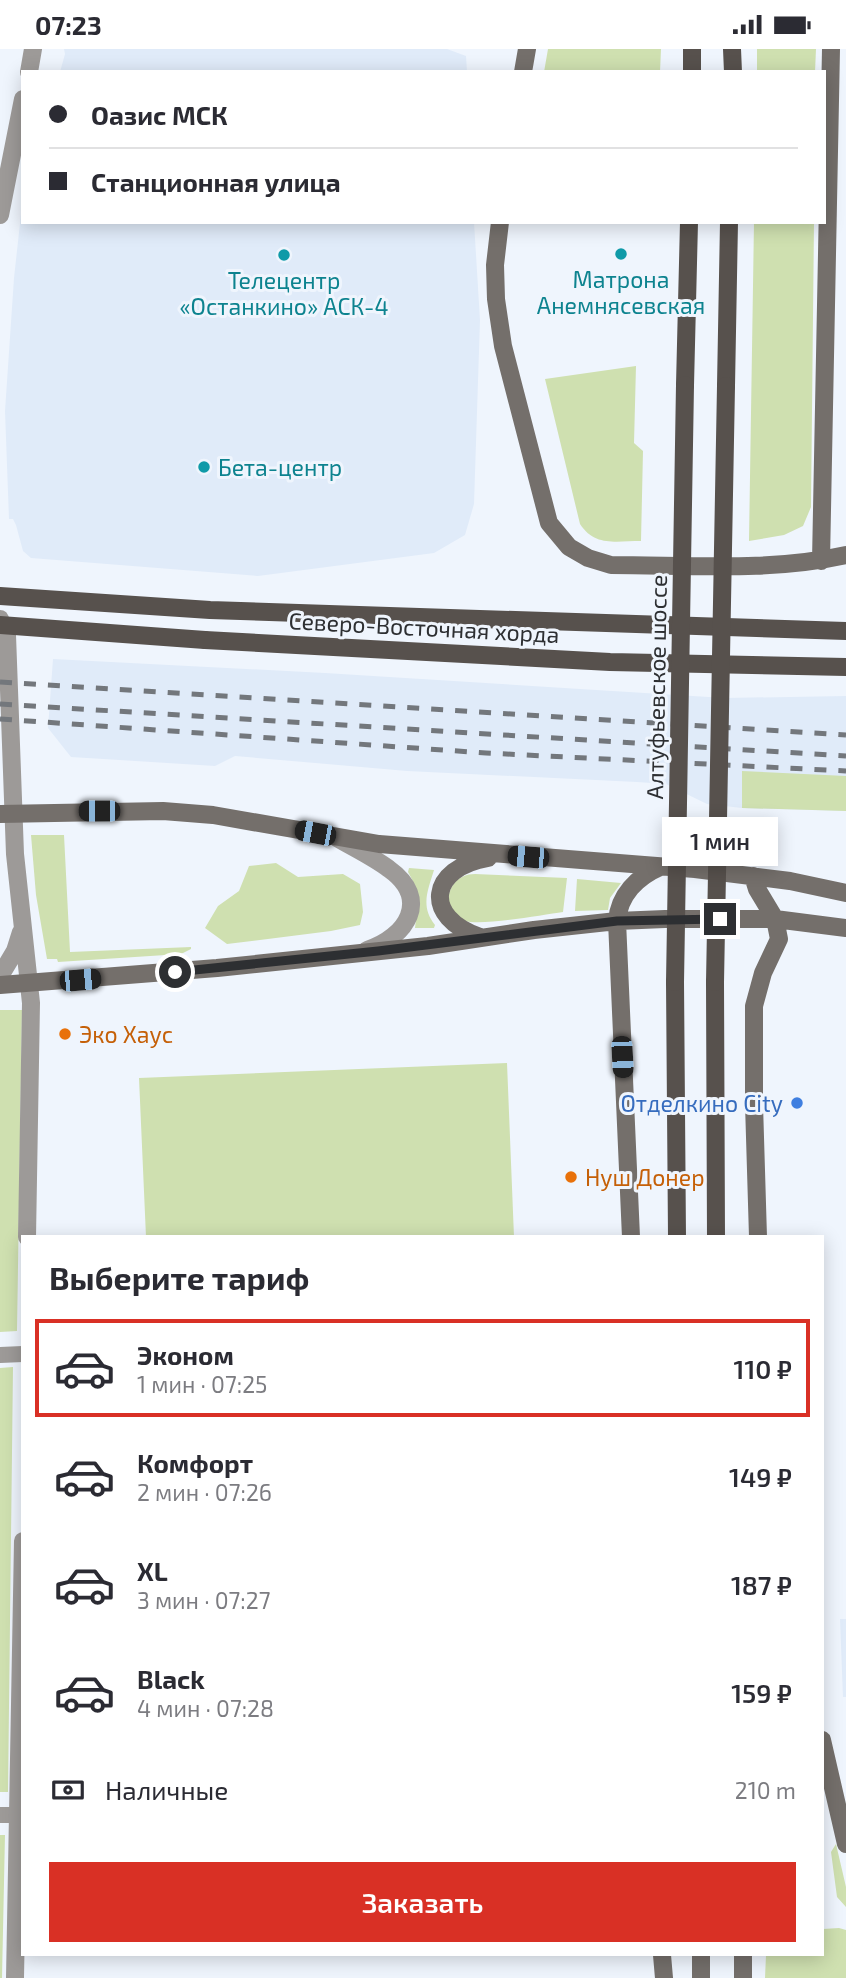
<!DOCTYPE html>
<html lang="ru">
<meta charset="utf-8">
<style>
:root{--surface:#fff;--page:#f7f7f7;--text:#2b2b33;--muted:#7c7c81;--line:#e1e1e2;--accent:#d93025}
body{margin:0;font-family:"Exo 2",sans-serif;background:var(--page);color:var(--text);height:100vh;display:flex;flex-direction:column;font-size:26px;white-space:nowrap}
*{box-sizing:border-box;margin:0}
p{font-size:23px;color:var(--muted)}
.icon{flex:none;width:38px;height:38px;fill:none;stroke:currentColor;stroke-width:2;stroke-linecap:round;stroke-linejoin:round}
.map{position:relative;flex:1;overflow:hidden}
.details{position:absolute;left:21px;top:1186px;width:803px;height:721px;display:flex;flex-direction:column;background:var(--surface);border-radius:0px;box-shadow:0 4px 18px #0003}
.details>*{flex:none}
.guide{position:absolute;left:21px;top:21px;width:805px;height:154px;border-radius:0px;box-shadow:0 4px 18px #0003;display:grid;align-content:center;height:154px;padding:0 28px;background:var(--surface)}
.end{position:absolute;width:32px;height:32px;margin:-16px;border:9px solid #2d2f32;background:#fff;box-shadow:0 0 0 4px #fff}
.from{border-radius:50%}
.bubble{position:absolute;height:49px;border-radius:0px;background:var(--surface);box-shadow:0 4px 18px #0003;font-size:23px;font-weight:600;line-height:49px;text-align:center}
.car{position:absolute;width:21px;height:42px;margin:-21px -10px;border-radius:9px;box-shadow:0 0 5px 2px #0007;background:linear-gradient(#222 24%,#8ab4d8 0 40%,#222 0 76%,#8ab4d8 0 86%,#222 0)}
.guide b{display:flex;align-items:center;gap:24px;height:66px;font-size:26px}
.guide b+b{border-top:2px solid var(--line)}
.guide i{width:18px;height:18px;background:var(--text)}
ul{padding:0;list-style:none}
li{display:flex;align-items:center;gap:21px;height:98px;margin:0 14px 10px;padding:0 14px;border:4px solid transparent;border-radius:0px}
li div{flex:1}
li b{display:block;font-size:26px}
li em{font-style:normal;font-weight:600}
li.current{border-color:var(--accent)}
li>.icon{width:63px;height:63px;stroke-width:1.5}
h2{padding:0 28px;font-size:32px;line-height:84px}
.pay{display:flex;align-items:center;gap:18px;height:77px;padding:0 28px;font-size:26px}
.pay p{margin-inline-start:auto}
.cta{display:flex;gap:14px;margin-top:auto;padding:14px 28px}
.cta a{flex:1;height:80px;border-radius:0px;background:var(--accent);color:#fff;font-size:28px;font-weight:600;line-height:80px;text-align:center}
.status{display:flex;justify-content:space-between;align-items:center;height:49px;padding:0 35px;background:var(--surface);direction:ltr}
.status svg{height:19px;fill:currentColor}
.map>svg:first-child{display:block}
</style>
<div class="status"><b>07:23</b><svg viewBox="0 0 49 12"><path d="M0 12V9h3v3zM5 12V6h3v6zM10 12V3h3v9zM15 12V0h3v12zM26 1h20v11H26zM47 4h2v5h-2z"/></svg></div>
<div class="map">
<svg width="846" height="1929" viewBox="0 0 846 1929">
<rect width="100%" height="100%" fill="#eff5fd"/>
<path fill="#e0ebf9" d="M 64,0 L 447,0 L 466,7 L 467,23 L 60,23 L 65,5 Z
M 23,147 L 23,173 L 474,173 L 480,271 L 474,455 L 465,486 L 434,504 L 258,527 L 31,509 L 23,502 L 16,476 L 13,470 L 9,470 L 5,362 L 14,229 Z
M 53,610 L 325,624 L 725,649 L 846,647 L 846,762 L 742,759 L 707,755 L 666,735 L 637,733 L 407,722 L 235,707 L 215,717 L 71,708 L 48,679 Z
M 840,1570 L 846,1570 L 846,1648 L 843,1648 Z"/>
<path fill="#cfe0b0" d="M 548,0 L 661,0 L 660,23 L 544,23 Z
M 757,0 L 816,0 L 815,23 L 757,23 Z
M 754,173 L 814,173 L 811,458 L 803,477 L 784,486 L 749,492 Z
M 636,317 L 634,394 L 643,402 L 641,492 C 616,492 595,498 580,475 L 545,330 Z
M 742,722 L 846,727 L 846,762 L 742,759 Z
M 31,786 L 64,786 L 70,903 L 191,898 L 191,900 L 181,905 L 58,913 L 57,910 L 47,910 L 36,846 Z
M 276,814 L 298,828 L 343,825 L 360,835 L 363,863 L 360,876 L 331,882 L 227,895 L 205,879 L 218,857 L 239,842 L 249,817 Z
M 409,819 L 434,821 C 428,841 420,857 435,876 L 434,879 L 415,879 C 418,854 422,847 408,823 Z
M 475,825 L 567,829 L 563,863 C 542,866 482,877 465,872 C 439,865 445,825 475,825 Z
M 577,830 L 621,834 L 610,849 L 608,861 L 575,862 Z
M 0,961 L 22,961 L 17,1282 L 0,1283 Z
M 507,1014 L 514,1188 L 146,1188 L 139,1029 Z
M 13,1318 L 8,1743 L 0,1743 L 0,1319 Z
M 0,1786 L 5,1786 L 2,1929 L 0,1929 Z
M 836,1795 L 846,1838 L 846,1858 L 837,1848 L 831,1803 Z
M 839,1879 L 846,1881 L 846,1929 L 765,1929 L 766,1906 L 822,1906 L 823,1880 Z"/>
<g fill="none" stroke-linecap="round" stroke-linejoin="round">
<path stroke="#9d9a98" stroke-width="16" d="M 0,1306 L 23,1305
M 0,1766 L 17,1766"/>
<path stroke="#9d9a98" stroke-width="18" d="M 29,23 L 33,0
M 0,166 L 23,50
M 0,570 L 7,586 L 15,805 L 31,954 L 27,1188
M 337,789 C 354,799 373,808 389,820 C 431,850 407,888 367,901
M 0,927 L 15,902 L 21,883
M 15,1929 L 23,1492"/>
<path stroke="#746f6b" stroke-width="18" d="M 523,23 L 527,0
M 500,173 L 495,216 L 496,250 L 503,297 L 549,474 L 569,498 L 588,509 L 611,516 C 689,516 770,523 846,506
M 821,512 L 831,0
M 0,765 L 163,762 L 213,766 L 379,795 L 695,820 L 790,832 L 846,844
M 753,827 L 757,840 L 775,870 L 779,890 L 763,924 L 754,957 L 754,1055 L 758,1188
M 480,888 C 422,868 429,819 488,809
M 0,936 L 217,919 L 428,897 L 534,881 L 617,872 L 665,870 L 775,870 L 846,879
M 631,1188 L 617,872 C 619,846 637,828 660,818
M 822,1691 L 846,1795
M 662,1906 L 664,1929
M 701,1906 L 701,1929
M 743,1906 L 743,1929"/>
<path stroke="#57514d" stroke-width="18" d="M 692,0 L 692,23
M 732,0 L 733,23
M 685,336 L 689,173
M 726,337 L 729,173
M 0,547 L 210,561 L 846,582
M 205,591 L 610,613 L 846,618
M 675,933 L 677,1188
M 715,933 L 716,1188"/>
<path stroke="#73777c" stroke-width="5" stroke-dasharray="12 12" stroke-linecap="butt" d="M 0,633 L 846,686
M 0,655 L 846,707
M 0,670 L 486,704 L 846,722"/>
<path stroke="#57514d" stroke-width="18" d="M 0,576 L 205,591
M 675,933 L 685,336
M 715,933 L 726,337"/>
</g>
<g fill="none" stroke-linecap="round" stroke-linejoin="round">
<path stroke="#2d2f32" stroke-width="9" d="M 175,923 L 378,902 L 617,872 L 720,870"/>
</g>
<g fill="#0f9aa8" stroke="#eff5fd" stroke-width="2.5">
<circle cx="621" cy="205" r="7"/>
<circle cx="284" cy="206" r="7"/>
<circle cx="204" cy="418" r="7"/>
</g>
<g fill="#e8710a" stroke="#eff5fd" stroke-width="2.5">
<circle cx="65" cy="985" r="7"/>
<circle cx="571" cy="1128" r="7"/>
</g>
<circle fill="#3f7fe0" stroke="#eff5fd" stroke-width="2.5" cx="797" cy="1054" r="7"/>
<g text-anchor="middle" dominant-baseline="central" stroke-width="6" stroke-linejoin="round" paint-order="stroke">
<g font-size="23" fill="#0d838f" stroke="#eff5fd">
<text x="621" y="230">Матрона<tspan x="621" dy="26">Анемнясевская</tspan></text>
<text x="284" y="231">Телецентр<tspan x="284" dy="26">«Останкино» АСК-4</tspan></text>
<text x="218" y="418" text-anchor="start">Бета-центр</text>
</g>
<g font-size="23" fill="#2d2f32" stroke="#eff5fd">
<text transform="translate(424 578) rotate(3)">Северо-Восточная хорда</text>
<text transform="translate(656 638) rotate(-89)">Алтуфьевское шоссе</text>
</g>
<g font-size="23" fill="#c56008" stroke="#eff5fd" text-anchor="start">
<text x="79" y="985">Эко Хаус</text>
<text x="585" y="1128">Нуш Донер</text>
</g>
<g font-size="23" fill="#366cbe" stroke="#eff5fd" text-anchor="end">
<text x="783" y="1054">Отделкино City</text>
</g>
</g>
</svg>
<i class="end from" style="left:175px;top:923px"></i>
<i class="end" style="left:720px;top:870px"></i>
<div class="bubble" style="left:662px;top:768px;width:116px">1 мин</div>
<i class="car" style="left:99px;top:762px;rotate:270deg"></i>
<i class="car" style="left:315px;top:784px;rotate:281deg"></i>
<i class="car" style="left:528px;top:808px;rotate:275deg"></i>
<i class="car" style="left:80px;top:931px;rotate:85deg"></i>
<i class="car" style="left:622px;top:1008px;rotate:177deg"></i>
<div class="guide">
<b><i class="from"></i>Оазис МСК</b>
<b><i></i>Станционная улица</b>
</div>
<section class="details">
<h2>Выберите тариф</h2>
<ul>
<li class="current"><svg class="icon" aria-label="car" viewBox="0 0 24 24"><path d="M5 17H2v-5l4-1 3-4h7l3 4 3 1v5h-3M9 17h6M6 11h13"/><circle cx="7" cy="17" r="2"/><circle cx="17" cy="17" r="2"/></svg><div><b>Эконом</b><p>1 мин · 07:25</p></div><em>110 ₽</em></li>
<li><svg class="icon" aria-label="car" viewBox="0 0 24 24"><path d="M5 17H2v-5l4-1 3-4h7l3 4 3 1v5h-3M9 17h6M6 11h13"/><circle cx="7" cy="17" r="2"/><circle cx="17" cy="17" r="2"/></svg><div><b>Комфорт</b><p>2 мин · 07:26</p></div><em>149 ₽</em></li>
<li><svg class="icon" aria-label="car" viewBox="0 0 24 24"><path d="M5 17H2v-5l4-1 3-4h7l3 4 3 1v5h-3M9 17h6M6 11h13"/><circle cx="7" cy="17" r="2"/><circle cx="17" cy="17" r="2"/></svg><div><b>XL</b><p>3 мин · 07:27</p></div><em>187 ₽</em></li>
<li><svg class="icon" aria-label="car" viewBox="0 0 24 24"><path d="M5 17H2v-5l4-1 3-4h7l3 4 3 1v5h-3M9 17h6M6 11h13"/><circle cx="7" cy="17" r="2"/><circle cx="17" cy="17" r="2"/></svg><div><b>Black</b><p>4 мин · 07:28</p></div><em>159 ₽</em></li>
</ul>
<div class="pay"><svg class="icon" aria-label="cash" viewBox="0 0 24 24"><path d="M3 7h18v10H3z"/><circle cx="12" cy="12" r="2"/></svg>Наличные<p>210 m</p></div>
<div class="cta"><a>Заказать</a></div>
</section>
</div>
